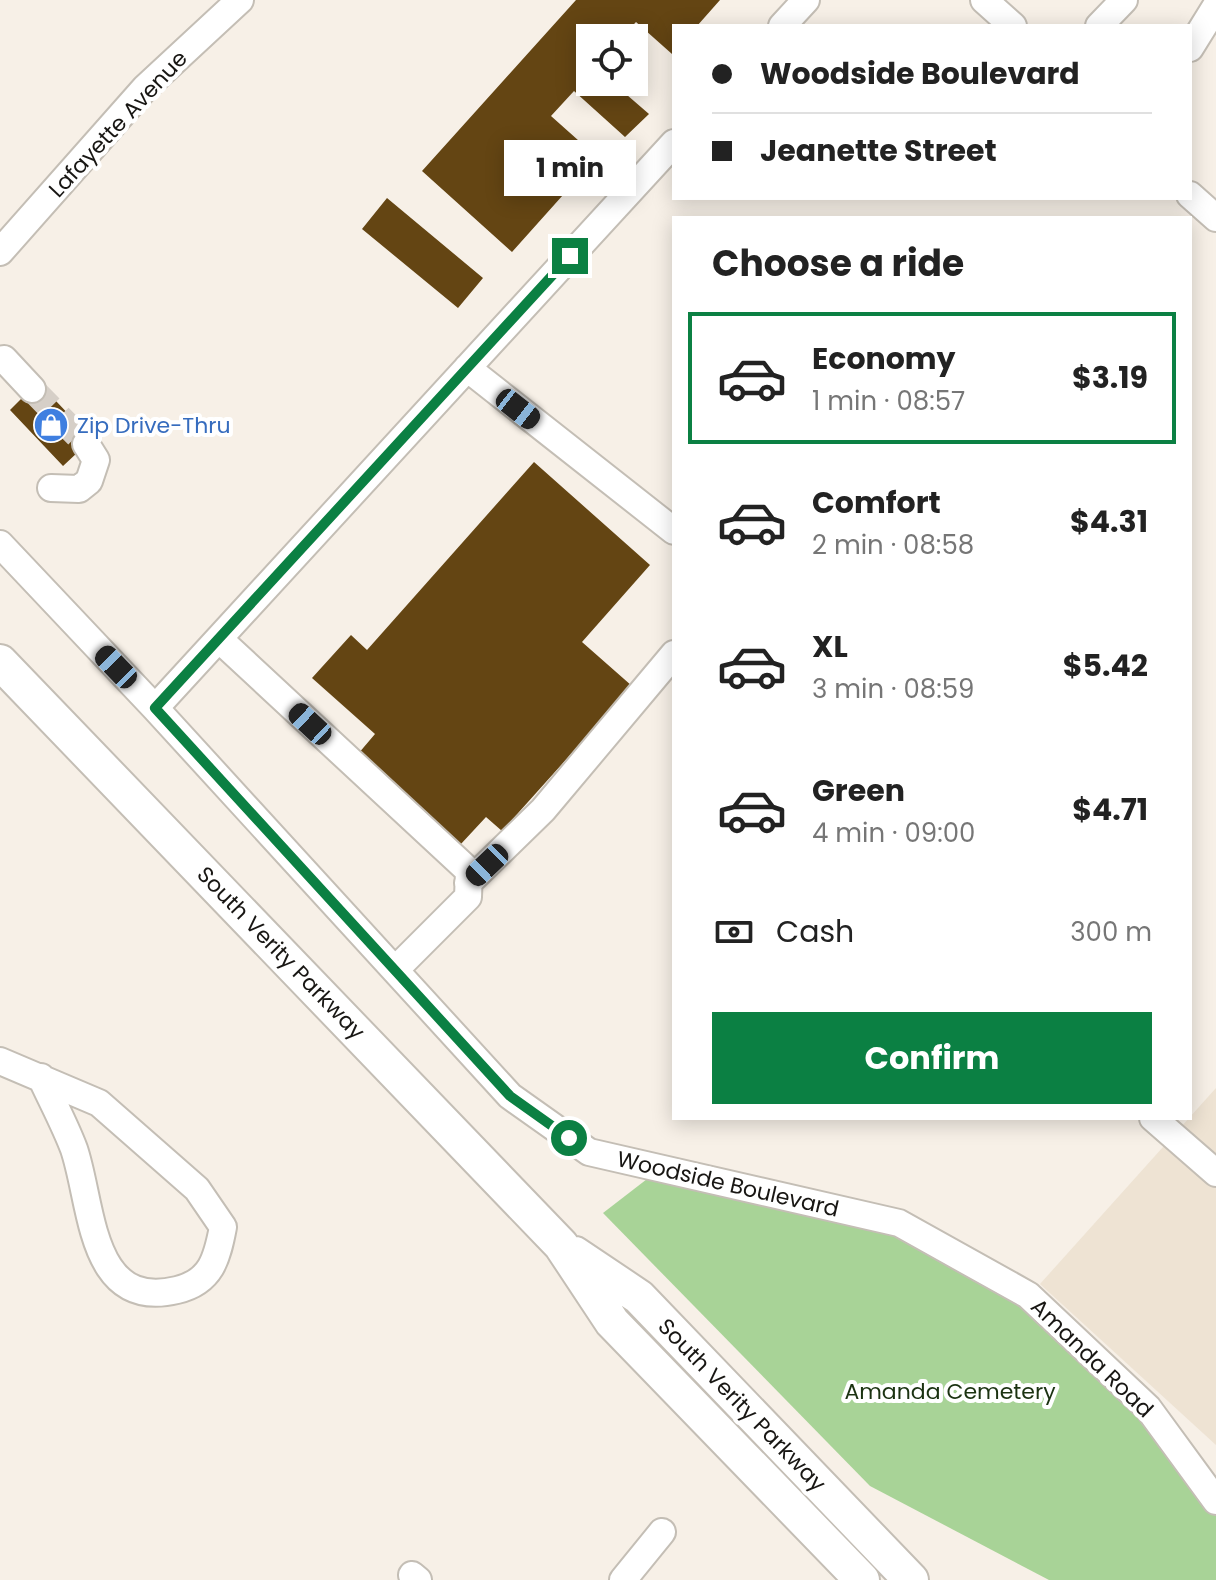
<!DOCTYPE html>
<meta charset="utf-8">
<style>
:root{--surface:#fff;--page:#f2f2f2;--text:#222;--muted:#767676;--line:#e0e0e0;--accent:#0b8043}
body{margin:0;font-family:Poppins,sans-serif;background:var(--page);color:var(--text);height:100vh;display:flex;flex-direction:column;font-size:30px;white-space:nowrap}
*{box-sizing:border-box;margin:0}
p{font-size:26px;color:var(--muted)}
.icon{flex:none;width:44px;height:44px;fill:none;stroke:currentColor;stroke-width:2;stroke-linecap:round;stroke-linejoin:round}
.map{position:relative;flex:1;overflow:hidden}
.sheet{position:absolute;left:672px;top:216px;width:520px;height:904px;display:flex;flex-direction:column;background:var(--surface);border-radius:0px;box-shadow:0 4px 20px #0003}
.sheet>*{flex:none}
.banner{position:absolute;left:672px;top:24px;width:520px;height:176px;border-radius:0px;box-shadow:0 4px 20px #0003;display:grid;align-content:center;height:176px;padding:0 40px;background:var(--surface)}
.buttons{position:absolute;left:576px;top:24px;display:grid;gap:16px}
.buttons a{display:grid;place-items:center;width:72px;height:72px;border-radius:0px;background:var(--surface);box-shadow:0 4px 20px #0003;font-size:40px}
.end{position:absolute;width:36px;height:36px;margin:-18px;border:10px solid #0b8043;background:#fff;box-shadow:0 0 0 4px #fff}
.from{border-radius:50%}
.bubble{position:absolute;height:56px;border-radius:0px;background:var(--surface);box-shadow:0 4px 20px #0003;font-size:26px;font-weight:700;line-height:56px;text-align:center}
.car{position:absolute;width:24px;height:48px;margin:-24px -12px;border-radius:10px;box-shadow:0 0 6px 2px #0007;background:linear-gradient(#222 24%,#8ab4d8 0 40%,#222 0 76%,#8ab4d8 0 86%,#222 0)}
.banner b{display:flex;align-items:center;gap:28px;height:76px;font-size:30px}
.banner b+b{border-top:2px solid var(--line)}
.banner i{width:20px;height:20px;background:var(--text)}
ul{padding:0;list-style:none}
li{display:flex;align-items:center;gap:24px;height:132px;margin:0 16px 12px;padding:0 24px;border:4px solid transparent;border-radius:0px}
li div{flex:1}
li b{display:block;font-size:30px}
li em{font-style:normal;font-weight:700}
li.current{border-color:var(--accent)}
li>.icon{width:72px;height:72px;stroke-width:1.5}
h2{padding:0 40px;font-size:36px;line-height:96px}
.pay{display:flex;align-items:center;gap:20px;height:88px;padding:0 40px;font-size:30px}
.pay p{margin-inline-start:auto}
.primary-button{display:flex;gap:16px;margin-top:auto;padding:16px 40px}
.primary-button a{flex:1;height:92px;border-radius:0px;background:var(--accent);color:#fff;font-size:32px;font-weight:700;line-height:92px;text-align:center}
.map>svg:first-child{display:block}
</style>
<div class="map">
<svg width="1216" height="1580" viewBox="0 0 1216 1580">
<rect width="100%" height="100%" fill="#f7f0e7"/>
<path fill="#eee3d3" d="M 1216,1088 L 1216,1445 L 1040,1284 Z"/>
<path fill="#a8d397" d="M 660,1169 L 899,1223 L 1028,1295 L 1216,1501 L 1216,1580 L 1049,1580 L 870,1486 L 603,1213 Z"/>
<path fill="#644513" d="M 576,0 L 720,0 L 697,26 L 674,26 L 672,54 L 636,22 L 621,38 L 590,38 L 590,82 L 612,82 L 649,114 L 625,137 L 574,91 L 551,116 L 597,157 L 512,252 L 422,171 Z
M 387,198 L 483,278 L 458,308 L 362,229 Z
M 38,382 L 92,439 L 63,466 L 10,410 Z
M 534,462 L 650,565 L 582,642 L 632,686 L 502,831 L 486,817 L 460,845 L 358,754 L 375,734 L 312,678 L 351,635 L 367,650 Z"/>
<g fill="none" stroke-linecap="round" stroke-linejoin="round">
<path stroke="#d6cfc7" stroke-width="26" stroke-dasharray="26 13" stroke-linecap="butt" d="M 32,389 L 86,444"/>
<g stroke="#c4beb5" stroke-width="30">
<path id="minor" d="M 984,0 L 1013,26
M 782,26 L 806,0
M 1099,26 L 1124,0
M 1190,48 L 1216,6
M 1190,195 L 1216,218
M 0,252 L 145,88 L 240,0
M 4,359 L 32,389
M 467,368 L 674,531
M 51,488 L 79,489 L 89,481 L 96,460 L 86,444
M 0,544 L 155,708 L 510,1096 L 589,1152 L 899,1223 L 1028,1295 L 1148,1408 L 1216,1501
M 219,639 L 469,871 L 468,897 L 395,970
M 155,708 L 674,143
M 468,883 L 543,810 L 674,654
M 0,1061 L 99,1103 L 197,1189 L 223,1227 C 217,1259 211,1282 177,1290 C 89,1311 93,1205 74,1149 C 65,1125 52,1101 41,1077
M 1153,1118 L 1216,1173
M 412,1575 L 418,1580
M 623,1580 L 662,1532"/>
</g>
<g stroke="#c4beb5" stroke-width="38">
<path id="major" d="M 0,662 L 561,1245 L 612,1322 L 862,1580
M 575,1254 L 639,1297 L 911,1580"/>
</g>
<use href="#minor" stroke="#fff" stroke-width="26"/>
<use href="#major" stroke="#fff" stroke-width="34"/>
</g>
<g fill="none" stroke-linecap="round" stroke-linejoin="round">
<path stroke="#0b8043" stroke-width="10" d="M 569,1138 L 510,1096 L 155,708 L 570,256"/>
</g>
<defs>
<g id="shop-disc" transform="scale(1.8)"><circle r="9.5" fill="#3f7fe0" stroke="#fff"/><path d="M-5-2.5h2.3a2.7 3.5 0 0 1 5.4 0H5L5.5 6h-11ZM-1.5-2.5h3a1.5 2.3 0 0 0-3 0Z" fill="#fff"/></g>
</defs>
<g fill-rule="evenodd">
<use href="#shop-disc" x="51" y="425"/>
</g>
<g text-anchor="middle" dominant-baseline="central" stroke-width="8" stroke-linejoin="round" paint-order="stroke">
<g font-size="22" fill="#181613" stroke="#fff">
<text transform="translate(118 124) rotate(-47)">Lafayette Avenue</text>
<text transform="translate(281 953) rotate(46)">South Verity Parkway</text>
<text transform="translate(728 1184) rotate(13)">Woodside Boulevard</text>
<text transform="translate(1092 1358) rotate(44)">Amanda Road</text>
<text transform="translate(742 1405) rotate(46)">South Verity Parkway</text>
</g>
<g font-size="22" fill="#366cbe" stroke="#fff" text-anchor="start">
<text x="77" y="425">Zip Drive-Thru</text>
</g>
<g font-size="22" fill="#1b3211" stroke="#fff">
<text x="950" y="1391">Amanda Cemetery</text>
</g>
</g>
</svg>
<div class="buttons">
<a><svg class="icon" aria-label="locate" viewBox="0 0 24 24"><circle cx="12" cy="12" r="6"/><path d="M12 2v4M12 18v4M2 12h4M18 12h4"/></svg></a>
</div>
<i class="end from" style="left:569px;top:1138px"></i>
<i class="end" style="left:570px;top:256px"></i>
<div class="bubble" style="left:504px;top:140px;width:132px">1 min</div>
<i class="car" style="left:518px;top:409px;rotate:128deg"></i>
<i class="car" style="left:116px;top:667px;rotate:316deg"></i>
<i class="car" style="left:310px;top:724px;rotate:313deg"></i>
<i class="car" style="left:487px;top:865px;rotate:226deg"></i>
<div class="banner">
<b><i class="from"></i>Woodside Boulevard</b>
<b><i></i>Jeanette Street</b>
</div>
<section class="sheet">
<h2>Choose a ride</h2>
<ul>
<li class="current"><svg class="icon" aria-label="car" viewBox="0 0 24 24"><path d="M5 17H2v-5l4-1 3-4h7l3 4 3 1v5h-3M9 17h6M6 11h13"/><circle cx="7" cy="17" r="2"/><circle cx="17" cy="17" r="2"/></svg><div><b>Economy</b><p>1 min · 08:57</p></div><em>$3.19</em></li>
<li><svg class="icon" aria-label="car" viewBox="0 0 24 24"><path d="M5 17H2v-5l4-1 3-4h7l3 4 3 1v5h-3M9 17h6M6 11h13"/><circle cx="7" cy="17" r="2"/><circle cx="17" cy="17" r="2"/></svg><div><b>Comfort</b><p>2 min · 08:58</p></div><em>$4.31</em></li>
<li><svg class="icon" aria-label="car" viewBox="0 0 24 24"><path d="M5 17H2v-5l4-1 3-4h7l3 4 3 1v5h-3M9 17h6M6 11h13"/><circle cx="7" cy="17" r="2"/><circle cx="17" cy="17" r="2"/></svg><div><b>XL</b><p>3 min · 08:59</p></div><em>$5.42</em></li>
<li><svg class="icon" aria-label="car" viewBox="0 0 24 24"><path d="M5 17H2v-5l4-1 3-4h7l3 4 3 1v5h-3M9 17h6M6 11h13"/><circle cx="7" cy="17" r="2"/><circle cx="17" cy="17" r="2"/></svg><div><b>Green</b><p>4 min · 09:00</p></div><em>$4.71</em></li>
</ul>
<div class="pay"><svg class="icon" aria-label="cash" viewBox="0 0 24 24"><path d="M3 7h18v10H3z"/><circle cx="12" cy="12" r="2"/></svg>Cash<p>300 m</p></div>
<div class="primary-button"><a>Confirm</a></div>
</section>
</div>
